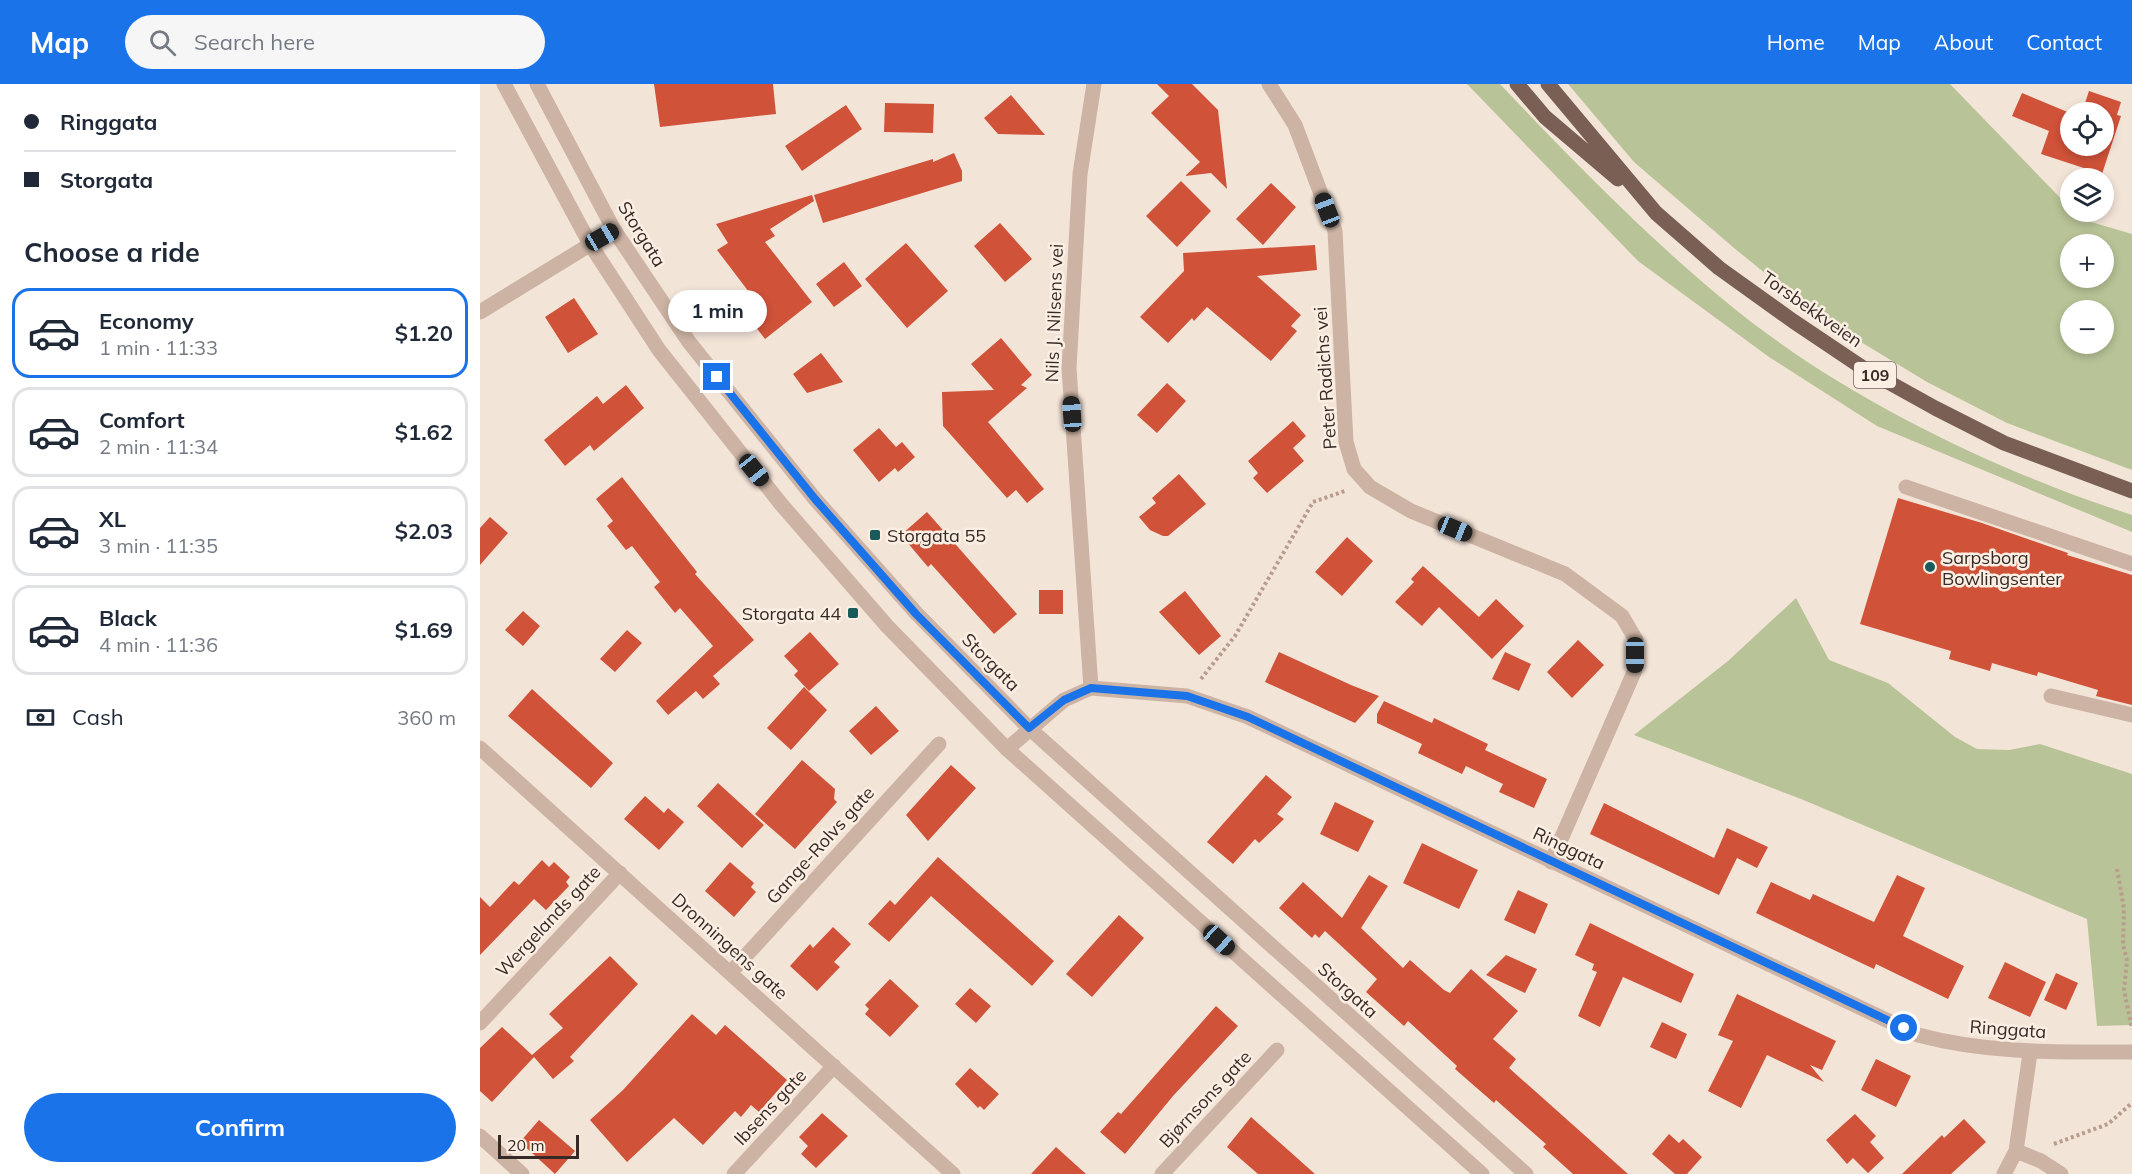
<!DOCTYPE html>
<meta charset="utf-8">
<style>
:root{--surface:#fff;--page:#f6f6f7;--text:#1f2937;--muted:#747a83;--line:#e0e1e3;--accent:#1a73e8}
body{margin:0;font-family:Mulish,sans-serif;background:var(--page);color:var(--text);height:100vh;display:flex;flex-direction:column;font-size:22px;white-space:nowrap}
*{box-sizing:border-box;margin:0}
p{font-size:20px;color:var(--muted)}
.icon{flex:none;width:33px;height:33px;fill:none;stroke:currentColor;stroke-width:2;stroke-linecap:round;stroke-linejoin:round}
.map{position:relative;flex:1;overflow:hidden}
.drawer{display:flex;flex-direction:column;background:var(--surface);width:480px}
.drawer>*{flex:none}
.top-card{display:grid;align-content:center;height:132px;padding:0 24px;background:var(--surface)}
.fabs{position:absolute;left:1580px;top:18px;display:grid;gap:12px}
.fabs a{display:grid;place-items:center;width:54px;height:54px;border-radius:50%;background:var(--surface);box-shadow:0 3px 9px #0003;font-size:30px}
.scale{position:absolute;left:18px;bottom:15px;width:81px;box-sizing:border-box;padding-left:6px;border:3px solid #362a26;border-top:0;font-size:16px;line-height:21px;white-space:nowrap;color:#362a26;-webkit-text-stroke:4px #fbefe4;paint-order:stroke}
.end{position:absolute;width:27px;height:27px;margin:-14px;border:8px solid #1a73e8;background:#fff;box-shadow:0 0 0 3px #fff}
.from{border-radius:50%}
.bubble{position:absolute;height:42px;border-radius:21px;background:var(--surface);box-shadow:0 3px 9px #0003;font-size:20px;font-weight:700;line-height:42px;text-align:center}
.car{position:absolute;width:18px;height:36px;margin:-18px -9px;border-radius:8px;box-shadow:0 0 4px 2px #0007;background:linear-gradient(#222 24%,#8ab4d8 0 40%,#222 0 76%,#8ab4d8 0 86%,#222 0)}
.top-card b{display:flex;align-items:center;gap:21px;height:57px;font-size:22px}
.top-card b+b{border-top:2px solid var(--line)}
.top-card i{width:15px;height:15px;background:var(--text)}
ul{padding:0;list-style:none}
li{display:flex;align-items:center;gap:18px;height:90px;margin:0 12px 9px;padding:0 12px;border:3px solid var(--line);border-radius:18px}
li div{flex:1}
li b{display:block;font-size:22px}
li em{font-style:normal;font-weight:700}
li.on{border-color:var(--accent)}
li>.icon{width:54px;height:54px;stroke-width:1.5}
h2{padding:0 24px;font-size:27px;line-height:72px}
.pay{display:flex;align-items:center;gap:15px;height:66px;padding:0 24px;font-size:22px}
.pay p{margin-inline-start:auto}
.cta{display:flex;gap:12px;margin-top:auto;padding:12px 24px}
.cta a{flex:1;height:69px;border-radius:36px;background:var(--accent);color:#fff;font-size:24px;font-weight:700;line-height:69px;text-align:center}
header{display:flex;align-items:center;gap:36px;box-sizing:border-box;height:84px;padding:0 30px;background:var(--accent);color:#fff}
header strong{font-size:28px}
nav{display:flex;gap:33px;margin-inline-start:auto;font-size:21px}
.search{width:420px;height:54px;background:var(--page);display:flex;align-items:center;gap:15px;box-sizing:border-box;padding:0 21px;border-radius:33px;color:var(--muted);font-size:22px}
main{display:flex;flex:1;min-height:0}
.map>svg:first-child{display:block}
</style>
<header>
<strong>Map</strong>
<div class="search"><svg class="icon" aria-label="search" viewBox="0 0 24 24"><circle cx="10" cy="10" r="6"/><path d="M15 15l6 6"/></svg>Search here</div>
<nav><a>Home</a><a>Map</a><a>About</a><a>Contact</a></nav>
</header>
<main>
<section class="drawer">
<div class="top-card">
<b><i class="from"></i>Ringgata</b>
<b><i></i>Storgata</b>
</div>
<h2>Choose a ride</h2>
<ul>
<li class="on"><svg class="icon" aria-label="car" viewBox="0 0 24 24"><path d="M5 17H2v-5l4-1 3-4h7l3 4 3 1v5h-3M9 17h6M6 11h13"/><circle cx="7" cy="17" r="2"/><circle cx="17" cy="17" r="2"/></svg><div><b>Economy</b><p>1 min · 11:33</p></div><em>$1.20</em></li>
<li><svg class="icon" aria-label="car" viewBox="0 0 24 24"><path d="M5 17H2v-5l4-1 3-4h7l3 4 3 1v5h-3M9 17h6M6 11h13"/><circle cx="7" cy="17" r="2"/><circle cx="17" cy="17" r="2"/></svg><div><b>Comfort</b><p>2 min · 11:34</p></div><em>$1.62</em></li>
<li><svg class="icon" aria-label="car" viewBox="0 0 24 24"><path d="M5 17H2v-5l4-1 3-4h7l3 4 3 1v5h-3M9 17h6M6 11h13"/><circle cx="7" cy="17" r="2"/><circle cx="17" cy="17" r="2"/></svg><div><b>XL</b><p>3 min · 11:35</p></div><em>$2.03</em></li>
<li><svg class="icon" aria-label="car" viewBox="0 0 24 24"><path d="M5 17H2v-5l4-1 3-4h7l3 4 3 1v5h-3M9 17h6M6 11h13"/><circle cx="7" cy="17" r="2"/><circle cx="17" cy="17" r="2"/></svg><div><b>Black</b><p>4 min · 11:36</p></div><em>$1.69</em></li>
</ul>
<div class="pay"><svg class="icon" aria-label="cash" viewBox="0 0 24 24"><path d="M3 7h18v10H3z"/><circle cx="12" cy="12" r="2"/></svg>Cash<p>360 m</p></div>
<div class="cta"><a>Confirm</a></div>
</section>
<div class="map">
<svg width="1652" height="1090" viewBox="0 0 1652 1090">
<rect width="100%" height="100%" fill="#f3e4d8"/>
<path fill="#b8c397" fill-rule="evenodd" d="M 987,0 L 1020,0 C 1092,76 1164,150 1245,217 C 1358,311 1513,386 1652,431 L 1652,448 L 1397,342 L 1289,273 L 1158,177 Z
M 1088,0 L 1470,0 L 1590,124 L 1590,128 L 1601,135 L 1652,150 L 1652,386 L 1527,339 L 1447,298 L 1338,232 L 1254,164 L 1154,78 ZM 1590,160 L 1623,160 L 1623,194 L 1590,194 ZM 1590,226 L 1623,226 L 1623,260 L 1590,260 Z
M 1316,514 L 1349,576 L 1408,599 L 1475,653 L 1497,665 L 1529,666 L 1560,660 L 1652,690 L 1652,941 L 1617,942 L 1607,835 L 1321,715 L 1154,651 L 1248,577 Z"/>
<path fill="#d05239" d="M 174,0 L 293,0 L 296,30 L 180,43 Z
M 677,0 L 712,0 L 738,26 L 747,105 L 731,89 L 705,92 L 720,78 L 671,29 L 689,12 Z
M 1609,7 L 1641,18 L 1637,31 L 1641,32 L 1622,90 L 1561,70 L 1569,47 L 1532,32 L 1542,9 L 1590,29 L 1590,62 L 1623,62 L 1623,28 L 1602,28 Z
M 531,11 L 565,51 L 518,50 L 504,34 Z
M 405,19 L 454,20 L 453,49 L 404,48 Z
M 366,21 L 382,45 L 322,87 L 305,62 Z
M 474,69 L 482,87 L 482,97 L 343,139 L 334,111 L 453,75 L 453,78 Z
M 701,97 L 731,127 L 697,163 L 666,132 Z
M 791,99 L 816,123 L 783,161 L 756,135 Z
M 332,111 L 334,117 L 290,145 L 295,152 L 285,158 L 332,218 L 285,255 L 260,222 L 272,212 L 237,166 L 248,159 L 236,140 Z
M 520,139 L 552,175 L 525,198 L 494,162 Z
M 426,159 L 468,207 L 427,244 L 385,195 Z
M 835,161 L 837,186 L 777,192 L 821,231 L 811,242 L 817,247 L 791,277 L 727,223 L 714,237 L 712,234 L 688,259 L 660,233 L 704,187 L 703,169 Z
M 364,178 L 382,202 L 354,223 L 336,200 Z
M 94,214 L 118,250 L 88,269 L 65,233 Z
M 521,254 L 552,291 L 541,301 L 547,304 L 508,338 L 564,405 L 547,419 L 536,406 L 527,414 L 463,342 L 462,308 L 514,306 L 491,280 Z
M 341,269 L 363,298 L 327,309 L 313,290 Z
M 687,299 L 706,317 L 677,349 L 657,331 Z
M 146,301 L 164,324 L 114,367 L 110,361 L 85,382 L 64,356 L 117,312 L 123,320 Z
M 813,337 L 826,352 L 813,364 L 824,377 L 787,409 L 773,394 L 778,389 L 768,377 Z
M 399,344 L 416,363 L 422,358 L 435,373 L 418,388 L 415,384 L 399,398 L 373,366 Z
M 699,390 L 726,420 L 688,452 L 683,452 L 670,446 L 659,433 L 676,419 L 672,414 Z
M 142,393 L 217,488 L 215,490 L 274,556 L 233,592 L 240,600 L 223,615 L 216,607 L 188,631 L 176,617 L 233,562 L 200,524 L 195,529 L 174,503 L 180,498 L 152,462 L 146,466 L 127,442 L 133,437 L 116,415 Z
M 1418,414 L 1502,439 L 1588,469 L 1587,471 L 1652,491 L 1652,621 L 1616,612 L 1618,606 L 1558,588 L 1557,592 L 1512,579 L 1510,587 L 1469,575 L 1471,567 L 1380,540 Z
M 447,428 L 537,530 L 514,550 L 451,480 L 448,483 L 421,451 Z
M 10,433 L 28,449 L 0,481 L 0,444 Z
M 867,453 L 893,477 L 862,512 L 835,488 Z
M 943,482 L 999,533 L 1016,515 L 1044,542 L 1012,575 L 959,523 L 942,542 L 915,518 L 934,498 L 931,495 Z
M 559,506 L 583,506 L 583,530 L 559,530 Z
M 705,507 L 741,552 L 719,571 L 679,528 Z
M 43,527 L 60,542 L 43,562 L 25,546 Z
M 147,546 L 162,559 L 135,588 L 120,575 Z
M 330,548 L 359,580 L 329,607 L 314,591 L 318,587 L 304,572 Z
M 1098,556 L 1124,581 L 1092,614 L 1067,588 Z
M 799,568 L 871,601 L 899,612 L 875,639 L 785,598 Z
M 1025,568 L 1051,580 L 1039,607 L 1012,595 Z
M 324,603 L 347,626 L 311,666 L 287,644 Z
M 52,605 L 133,679 L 111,704 L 28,632 Z
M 904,617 L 952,639 L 954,634 L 1008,660 L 1005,666 L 1067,695 L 1054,724 L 1019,708 L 1023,700 L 986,682 L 982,690 L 938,669 L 942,660 L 897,639 L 897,630 Z
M 396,622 L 419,647 L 391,671 L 369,647 Z
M 322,676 L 355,705 L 354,715 L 357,718 L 315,765 L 275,730 Z
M 471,681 L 496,704 L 448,757 L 426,731 Z
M 786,691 L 812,713 L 797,730 L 804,735 L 779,759 L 775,755 L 753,780 L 727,758 Z
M 238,699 L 284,741 L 262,764 L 217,722 Z
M 165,712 L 184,729 L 188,724 L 204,738 L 179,766 L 144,735 Z
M 855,718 L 894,737 L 878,768 L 840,750 Z
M 1124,719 L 1234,774 L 1247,744 L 1288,763 L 1277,784 L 1257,774 L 1239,811 L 1110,750 Z
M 942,759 L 998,786 L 979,825 L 923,799 Z
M 458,773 L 574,877 L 552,902 L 451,812 L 409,858 L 388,840 L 410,816 L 415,821 Z
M 62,776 L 69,783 L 74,778 L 90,793 L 86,798 L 89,802 L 66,826 L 54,815 L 0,871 L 0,813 L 10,823 L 34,797 L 39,801 Z
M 250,778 L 274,799 L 271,803 L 276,808 L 254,833 L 225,807 Z
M 889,791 L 908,802 L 881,844 L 923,884 L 930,876 L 964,906 L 970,909 L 991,885 L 1038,927 L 1013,955 L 1036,975 L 1029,984 L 1148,1090 L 1093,1090 L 1063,1063 L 1066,1060 L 1016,1016 L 1014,1019 L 975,985 L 977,982 L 928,937 L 924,942 L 886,908 L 897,895 L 845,847 L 839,854 L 835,850 L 832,854 L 799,824 L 823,798 L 862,834 Z
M 1417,791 L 1445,804 L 1423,852 L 1484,882 L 1468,915 L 1396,880 L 1394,885 L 1276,829 L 1291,798 L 1330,816 L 1333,810 L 1394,838 Z
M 1038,806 L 1068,820 L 1055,850 L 1024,836 Z
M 639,831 L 664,854 L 612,913 L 586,890 Z
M 1110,839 L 1214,890 L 1201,919 L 1143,893 L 1120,943 L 1098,932 L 1117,888 L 1112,886 L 1114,880 L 1095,871 Z
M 353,843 L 371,860 L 354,878 L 360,883 L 337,907 L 310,882 L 330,860 L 333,864 Z
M 1026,871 L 1057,885 L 1045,909 L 1006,891 Z
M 130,872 L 158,900 L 90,973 L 94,977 L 73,995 L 54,973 L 12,1018 L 0,1007 L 0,964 L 22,943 L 52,971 L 83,944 L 69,930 Z
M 1525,878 L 1566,898 L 1550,933 L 1508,914 Z
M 1576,889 L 1598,899 L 1586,926 L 1564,916 Z
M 410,895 L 439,922 L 410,953 L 385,930 L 389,925 L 385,921 Z
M 490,904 L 511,922 L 496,939 L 475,920 Z
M 1257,910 L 1356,957 L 1342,986 L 1330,981 L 1344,998 L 1287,971 L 1261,1024 L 1228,1007 L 1253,957 L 1238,951 Z
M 736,922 L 758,942 L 693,1012 L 645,1070 L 620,1048 L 638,1028 L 641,1030 Z
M 212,930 L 236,951 L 245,941 L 307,996 L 279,1028 L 271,1021 L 261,1033 L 255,1027 L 223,1061 L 194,1034 L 147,1078 L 110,1036 L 143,1006 Z
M 1182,938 L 1207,950 L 1196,975 L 1170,963 Z
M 1396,975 L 1431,992 L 1416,1023 L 1381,1006 Z
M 490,984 L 519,1010 L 504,1026 L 500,1022 L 498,1024 L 475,1000 Z
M 342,1029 L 368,1052 L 336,1084 L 321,1070 L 328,1062 L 319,1053 Z
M 1375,1030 L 1396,1052 L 1390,1058 L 1404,1074 L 1388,1089 L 1373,1074 L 1367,1080 L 1346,1056 Z
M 771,1033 L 807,1065 L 835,1090 L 778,1090 L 747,1063 Z
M 1484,1035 L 1506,1058 L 1471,1090 L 1422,1090 L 1462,1051 L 1464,1054 Z
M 59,1036 L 95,1067 L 75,1090 L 40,1058 Z
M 1189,1050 L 1199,1059 L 1203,1055 L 1222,1073 L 1207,1090 L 1195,1090 L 1172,1070 Z
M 576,1063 L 606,1090 L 551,1090 Z"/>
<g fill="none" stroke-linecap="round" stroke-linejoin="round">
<path stroke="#b89c8d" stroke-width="4" stroke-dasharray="3 3" stroke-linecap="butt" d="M 721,595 L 755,552 L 833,418 L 865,407
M 1637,785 L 1644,825 L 1643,861 L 1647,876 L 1644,906 L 1652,945
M 1574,1060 L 1628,1040 L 1652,1019"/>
<path stroke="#ccb3a3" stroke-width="15" d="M 1426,403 L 1652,480
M 1571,612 L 1652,631"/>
<path stroke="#ccb3a3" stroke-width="15" d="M 789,0 L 815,41 L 855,147 L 866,358 L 874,385 L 890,403 L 931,427 L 1085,490 L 1142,532 L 1156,556 L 1155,586 L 1071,778
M 0,228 L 134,146
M 611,604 L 589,284 L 600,90 L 614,0
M 0,664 L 473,1090
M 527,665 L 584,616 L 611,604 L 707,612 L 768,633 L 1438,951 C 1509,970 1580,968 1652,968
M 251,888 L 459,660
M 0,939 L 140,789
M 0,1052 L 42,1090
M 1536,1067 L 1561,1077 L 1581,1090
M 254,1090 L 354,982
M 682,1090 L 797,966
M 1524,1090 L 1536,1067 L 1550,969"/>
<path stroke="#ccb3a3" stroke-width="15" d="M 24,0 L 110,160 L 179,266 L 301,420 L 407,542 L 527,665 L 1002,1090
M 57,0 L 134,146 L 209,258 L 335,415 L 437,530 L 549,644 L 1046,1090"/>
<path stroke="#7a5f55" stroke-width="15" d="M 1037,0 L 1065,33 L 1138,95
M 1068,0 L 1176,129 L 1239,184 L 1313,237 L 1383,284 L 1455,324 L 1524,359 L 1652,407"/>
</g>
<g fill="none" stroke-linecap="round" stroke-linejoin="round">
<path stroke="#1a73e8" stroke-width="8" d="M 237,293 L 335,415 L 436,530 L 549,644 L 584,616 L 611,604 L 707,612 L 768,633 L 1424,944"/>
</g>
<g fill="#185b5a" stroke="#fbefe4" stroke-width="2">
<rect x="389" y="445" width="12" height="12" rx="3"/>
<circle cx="1450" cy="483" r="6"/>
<rect x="367" y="523" width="12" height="12" rx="3"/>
</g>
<g text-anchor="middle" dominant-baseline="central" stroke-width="5" stroke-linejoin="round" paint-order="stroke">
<rect fill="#fbefe4" stroke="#71655f" stroke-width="1.5" x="1374" y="278" width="42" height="26" rx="4.5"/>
<g font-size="16" font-weight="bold" fill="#362a26">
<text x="1395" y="291">109</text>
</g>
<g font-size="18" fill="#362a26" stroke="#fbefe4">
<text transform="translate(162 150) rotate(58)">Storgata</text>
<text transform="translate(1332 225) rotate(35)">Torsbekkveien</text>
<text transform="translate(574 229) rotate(-88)">Nils J. Nilsens vei</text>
<text transform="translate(845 294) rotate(-94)">Peter Radichs vei</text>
<text transform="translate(511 578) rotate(45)">Storgata</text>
<text transform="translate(340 761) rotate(-48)">Gange-Rolvs gate</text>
<text transform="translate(1089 764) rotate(25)">Ringgata</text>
<text transform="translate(68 837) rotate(-47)">Wergelands gate</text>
<text transform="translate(250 862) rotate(42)">Dronningens gate</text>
<text transform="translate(868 906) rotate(42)">Storgata</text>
<text transform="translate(1528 945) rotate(4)">Ringgata</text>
<text transform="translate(725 1015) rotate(-47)">Bjørnsons gate</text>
<text transform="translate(290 1023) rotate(-47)">Ibsens gate</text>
</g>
<g font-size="18" fill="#362a26" stroke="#fbefe4" text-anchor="start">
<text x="407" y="451">Storgata 55</text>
<text x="1462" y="473">Sarpsborg<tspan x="1462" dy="21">Bowlingsenter</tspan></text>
<text x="361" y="529" text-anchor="end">Storgata 44</text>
</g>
</g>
</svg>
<div class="fabs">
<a><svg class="icon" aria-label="locate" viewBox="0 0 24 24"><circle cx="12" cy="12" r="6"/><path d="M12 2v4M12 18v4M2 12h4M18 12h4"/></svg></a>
<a><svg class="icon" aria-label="layers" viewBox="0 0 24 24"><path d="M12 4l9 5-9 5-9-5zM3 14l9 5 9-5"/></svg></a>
<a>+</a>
<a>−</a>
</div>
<div class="scale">20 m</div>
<i class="end from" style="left:1424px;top:944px"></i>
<i class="end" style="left:237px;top:293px"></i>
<div class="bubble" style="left:188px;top:206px;width:99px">1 min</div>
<i class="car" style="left:847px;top:126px;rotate:339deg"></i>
<i class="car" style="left:122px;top:153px;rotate:60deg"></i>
<i class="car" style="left:592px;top:330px;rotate:356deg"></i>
<i class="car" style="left:274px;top:386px;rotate:141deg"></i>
<i class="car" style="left:975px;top:445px;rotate:112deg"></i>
<i class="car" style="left:1155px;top:571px;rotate:180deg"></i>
<i class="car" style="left:739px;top:856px;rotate:132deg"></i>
</div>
</main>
